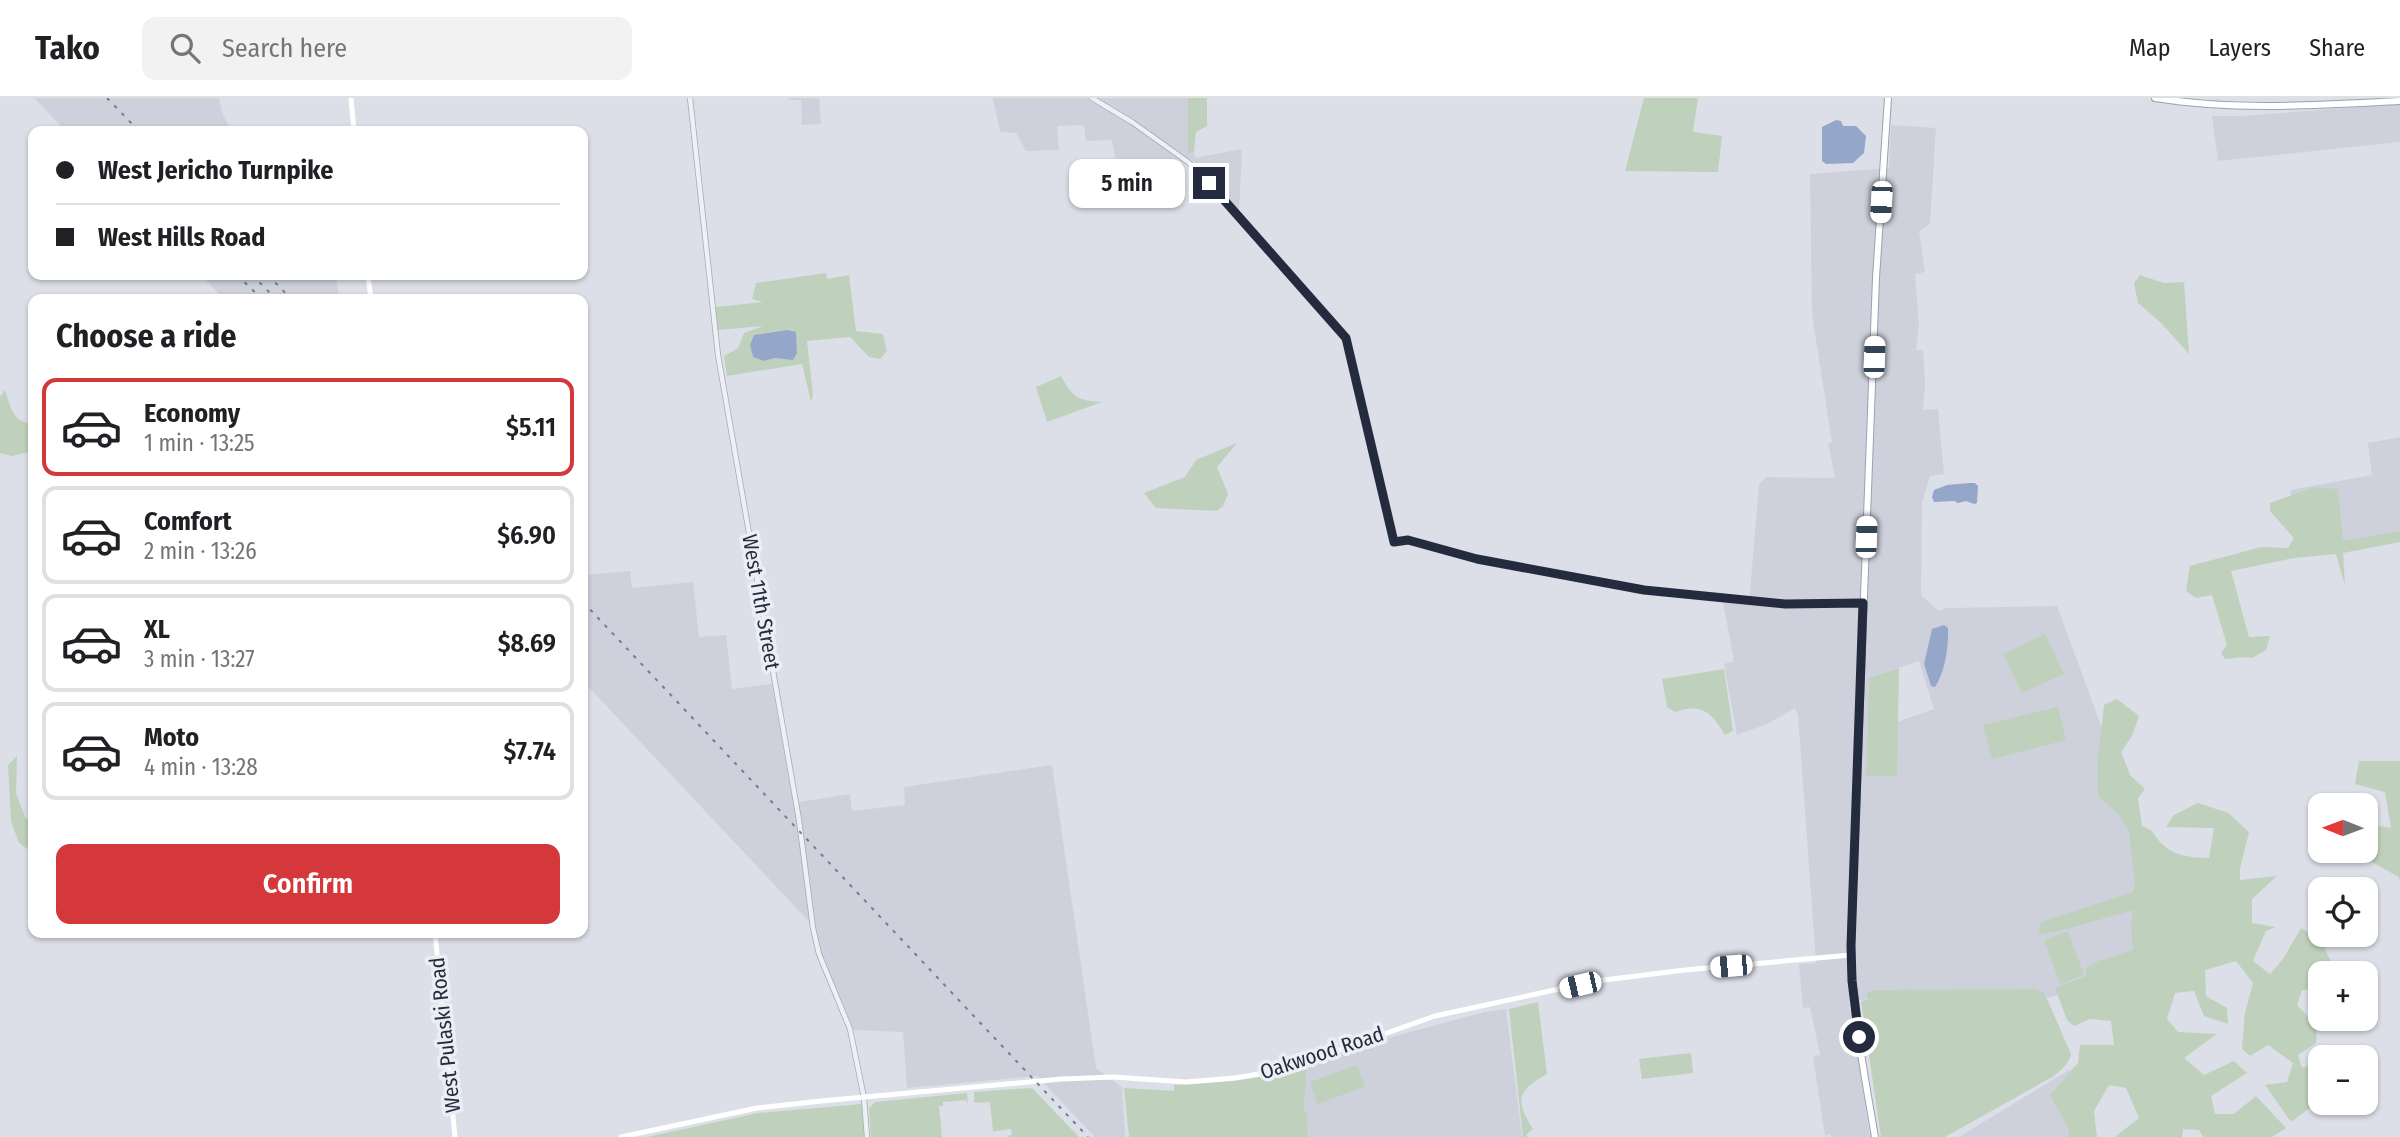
<!DOCTYPE html>
<meta charset="utf-8">
<style>
:root{--surface:#fff;--page:#f2f2f2;--text:#202124;--muted:#757577;--line:#e0e0e0;--accent:#d5383b}
body{margin:0;font-family:"Fira Sans Condensed",sans-serif;background:var(--page);color:var(--text);height:100vh;display:flex;flex-direction:column;font-size:26px;white-space:nowrap}
*{box-sizing:border-box;margin:0}
p{font-size:23px;color:var(--muted)}
.icon{flex:none;width:38px;height:38px;fill:none;stroke:currentColor;stroke-width:2;stroke-linecap:round;stroke-linejoin:round}
.map{position:relative;flex:1;overflow:hidden}
.drawer{position:absolute;left:28px;top:196px;width:560px;height:644px;display:flex;flex-direction:column;background:var(--surface);border-radius:14px;box-shadow:0 2px 5px #0004}
.drawer>*{flex:none}
.hud{position:absolute;left:28px;top:28px;width:560px;height:154px;border-radius:14px;box-shadow:0 2px 5px #0004;display:grid;align-content:center;height:154px;padding:0 28px;background:var(--surface)}
.needle{width:46px;rotate:271deg}
.controls{position:absolute;left:2308px;top:695px;display:grid;gap:14px}
.controls a{display:grid;place-items:center;width:70px;height:70px;border-radius:14px;background:var(--surface);box-shadow:0 2px 5px #0004;font-size:35px}
.end{position:absolute;width:32px;height:32px;margin:-16px;border:9px solid #252b3e;background:#fff;box-shadow:0 0 0 4px #fff}
.from{border-radius:50%}
.bubble{position:absolute;height:49px;border-radius:14px;background:var(--surface);box-shadow:0 2px 5px #0004;font-size:23px;font-weight:600;line-height:49px;text-align:center}
.car{position:absolute;width:21px;height:42px;margin:-21px -10px;border-radius:9px;box-shadow:0 0 5px 2px #0007;background:linear-gradient(#fff 24%,#345 0 40%,#fff 0 76%,#345 0 86%,#fff 0)}
.hud b{display:flex;align-items:center;gap:24px;height:66px;font-size:26px}
.hud b+b{border-top:2px solid var(--line)}
.hud i{width:18px;height:18px;background:var(--text)}
ul{padding:0;list-style:none}
li{display:flex;align-items:center;gap:21px;height:98px;margin:0 14px 10px;padding:0 14px;border:4px solid var(--line);border-radius:14px}
li div{flex:1}
li b{display:block;font-size:26px}
li em{font-style:normal;font-weight:600}
li.active{border-color:var(--accent)}
li>.icon{width:63px;height:63px;stroke-width:1.5}
h2{padding:0 28px;font-size:32px;line-height:84px}
.action{display:flex;gap:14px;margin-top:auto;padding:14px 28px}
.action a{flex:1;height:80px;border-radius:14px;background:var(--accent);color:#fff;font-size:28px;font-weight:600;line-height:80px;text-align:center}
header{display:flex;align-items:center;gap:42px;box-sizing:border-box;height:98px;padding:0 35px;background:var(--surface);border-bottom:2px solid var(--line)}
header strong{font-size:33px}
nav{display:flex;gap:38px;margin-inline-start:auto;font-size:24px}
.search{width:490px;height:63px;background:var(--page);display:flex;align-items:center;gap:18px;box-sizing:border-box;padding:0 24px;border-radius:14px;color:var(--muted);font-size:26px}
.map>svg:first-child{display:block}
</style>
<header>
<strong>Tako</strong>
<div class="search"><svg class="icon" aria-label="search" viewBox="0 0 24 24"><circle cx="10" cy="10" r="6"/><path d="M15 15l6 6"/></svg>Search here</div>
<nav><a>Map</a><a>Layers</a><a>Share</a></nav>
</header>
<div class="map">
<svg width="2400" height="1039" viewBox="0 0 2400 1039">
<rect width="100%" height="100%" fill="#dcdfe7"/>
<path fill="#ced1dc" fill-rule="evenodd" d="M 34,0 L 219,0 L 222,15 L 232,33 L 66,33 Z
M 788,0 L 819,0 L 821,26 L 802,27 L 801,2 L 789,2 Z
M 993,0 L 1188,0 L 1188,55 L 1194,54 L 1195,60 L 1242,51 L 1239,115 L 1184,59 L 1118,76 L 1112,42 L 1086,43 L 1084,27 L 1057,28 L 1059,52 L 1026,53 L 1016,35 L 1000,34 Z
M 2400,6 L 2400,44 L 2218,63 L 2212,18 L 2240,18 Z
M 1891,27 L 1936,30 L 1930,126 L 1919,133 L 1925,174 L 1915,176 L 1919,228 L 1916,252 L 1923,252 L 1925,287 L 1923,312 L 1938,311 L 1944,376 L 1930,378 L 1922,405 L 1921,497 L 1939,513 L 1946,510 L 2057,508 L 2183,850 L 2043,902 L 2038,891 L 1907,892 L 1895,892 L 1895,890 L 1894,899 L 1849,903 L 1870,1039 L 1831,1039 L 1830,1036 L 1825,1038 L 1813,958 L 1820,957 L 1810,909 L 1803,910 L 1799,866 L 1816,865 L 1798,617 L 1795,610 L 1767,626 L 1737,637 L 1724,566 L 1734,563 L 1723,504 L 1749,506 L 1759,386 L 1767,379 L 1835,380 L 1828,345 L 1832,345 L 1812,216 L 1810,76 L 1889,70 ZM 1919,563 L 1934,611 L 1897,624 L 1895,678 L 1866,678 L 1869,580 Z
M 201,177 L 336,177 L 339,201 L 224,201 Z
M 2400,339 L 2400,438 L 2300,456 L 2290,392 L 2372,377 L 2368,345 Z
M 630,473 L 632,490 L 693,484 L 699,539 L 726,537 L 732,591 L 772,586 L 793,705 L 850,696 L 852,713 L 905,707 L 904,689 L 1052,667 L 1096,970 L 1122,989 L 1125,1039 L 1095,1039 L 1037,978 L 907,990 L 903,934 L 854,932 L 818,846 L 815,830 L 583,583 L 583,477 Z
M 1506,911 L 1522,1039 L 1308,1039 L 1307,1017 L 1304,1012 L 1307,969 L 1391,939 L 1485,914 Z
M 2115,965 L 2122,980 L 2076,1009 L 2081,1039 L 1959,1039 L 2069,972 Z"/>
<path fill="#bfd1bc" fill-rule="evenodd" d="M 1188,0 L 1207,0 L 1207,28 L 1196,34 L 1194,54 L 1188,55 Z
M 1644,0 L 1698,0 L 1693,34 L 1722,38 L 1718,74 L 1625,73 Z
M 826,175 L 827,181 L 849,177 L 856,233 L 883,236 L 887,253 L 880,261 L 869,259 L 850,239 L 807,243 L 813,297 L 811,304 L 802,266 L 727,278 L 724,258 L 738,250 L 744,235 L 763,228 L 718,232 L 715,209 L 763,204 L 752,201 L 756,185 ZM 787,232 L 775,260 L 764,263 L 753,259 L 750,247 L 759,236 Z
M 2140,177 L 2164,185 L 2184,184 L 2189,256 L 2162,226 L 2138,205 L 2134,185 Z
M 1061,278 C 1073,300 1077,302 1102,304 L 1047,324 L 1036,289 Z
M 5,292 C 11,309 12,325 33,325 L 33,353 L 12,358 L 0,355 L 0,299 Z
M 1237,345 L 1217,369 L 1228,396 L 1223,408 L 1217,413 L 1156,410 L 1144,395 L 1185,379 L 1196,362 Z
M 2314,389 L 2338,391 L 2343,443 L 2400,433 L 2400,444 L 2343,455 L 2345,488 L 2336,456 L 2294,460 L 2231,473 L 2249,539 L 2270,538 L 2266,552 L 2252,560 L 2245,559 L 2225,561 L 2221,555 L 2227,547 L 2212,497 L 2196,500 L 2186,493 L 2190,468 L 2261,449 L 2288,450 L 2294,440 L 2270,413 L 2270,405 Z
M 2045,536 L 2064,576 L 2022,595 L 2003,556 Z
M 1899,570 L 1897,678 L 1866,678 L 1869,580 Z
M 1724,571 L 1733,633 L 1725,637 C 1711,614 1702,605 1675,614 L 1667,609 L 1662,581 Z
M 2117,601 L 2139,618 L 2132,638 L 2121,654 L 2130,677 L 2145,691 L 2138,700 L 2142,728 C 2156,733 2153,737 2162,746 C 2176,759 2191,759 2209,760 L 2214,730 L 2166,729 L 2174,717 L 2198,705 L 2228,715 L 2249,734 L 2240,771 L 2240,782 L 2277,778 L 2252,801 L 2252,825 L 2276,829 L 2266,833 L 2253,863 L 2270,876 L 2283,861 L 2301,830 L 2321,842 L 2336,875 L 2320,875 L 2320,891 L 2302,892 L 2297,907 L 2317,928 L 2316,945 L 2298,957 L 2302,970 L 2320,964 L 2320,1002 L 2291,1024 L 2265,987 L 2287,984 L 2293,965 L 2268,947 L 2250,958 L 2242,951 L 2245,915 L 2253,885 L 2236,863 L 2205,872 L 2206,898 L 2227,910 L 2228,926 L 2204,918 L 2194,893 L 2175,895 L 2167,921 L 2178,934 L 2217,936 L 2184,960 L 2204,977 L 2234,963 L 2247,975 L 2211,998 L 2215,1016 L 2234,1016 L 2256,998 L 2286,1030 L 2272,1039 L 2203,1039 L 2199,1032 L 2183,1031 L 2182,1039 L 2115,1039 L 2139,1020 L 2126,990 L 2109,987 L 2094,1013 L 2097,1039 L 2068,1039 L 2069,1032 L 2050,997 L 2078,965 L 2080,947 L 2114,947 L 2111,923 L 2090,921 L 2074,928 L 2067,922 L 2055,890 L 2086,878 L 2086,870 L 2098,863 L 2133,852 L 2131,829 L 2133,812 L 2060,833 L 2038,837 L 2041,824 L 2133,794 L 2135,787 L 2129,734 L 2120,718 L 2098,698 L 2098,660 L 2104,607 Z
M 2058,609 L 2066,642 L 1992,661 L 1983,627 Z
M 17,658 L 16,695 L 26,721 L 33,724 L 33,755 L 19,745 L 11,723 L 8,667 Z
M 2359,663 L 2400,663 L 2400,785 L 2399,779 L 2375,766 L 2357,753 L 2366,752 L 2366,726 L 2391,730 L 2385,694 L 2355,686 Z
M 2068,833 L 2084,877 L 2060,886 L 2044,842 Z
M 2038,891 L 2040,894 L 2044,894 L 2071,956 C 2069,966 2061,972 2054,978 L 1945,1039 L 1881,1039 L 1861,903 L 1868,902 L 1867,895 L 1873,892 Z
M 1538,904 L 1547,976 C 1518,992 1514,1002 1533,1031 L 1526,1037 L 1528,1039 L 1523,1039 L 1509,911 Z
M 1691,955 L 1693,975 L 1642,981 L 1639,961 Z
M 1357,967 L 1365,989 L 1317,1006 L 1310,984 Z
M 1307,969 L 1304,1012 L 1307,1017 L 1308,1039 L 1129,1039 L 1124,990 L 1174,993 L 1174,987 C 1220,985 1263,981 1307,969 Z
M 1029,990 L 1033,991 L 1079,1039 L 1008,1039 L 1012,1036 L 1011,1031 L 989,1034 L 993,1033 L 990,1004 L 974,1005 L 974,994 Z
M 967,995 L 968,1006 L 966,1002 L 943,1004 L 943,1008 L 939,1008 L 942,1039 L 871,1039 L 869,1010 L 875,1004 Z
M 862,1006 L 864,1039 L 647,1039 L 758,1015 Z"/>
<path fill="#94a7ca" d="M 1836,22 L 1841,23 L 1843,28 L 1856,28 L 1866,38 L 1864,55 L 1853,65 L 1826,66 L 1822,63 L 1822,29 Z
M 787,232 L 796,234 L 797,255 L 793,262 L 775,260 L 764,263 L 753,259 L 750,247 L 754,237 Z
M 1969,385 L 1975,385 L 1978,388 L 1977,405 L 1974,406 L 1966,403 L 1958,405 L 1954,403 L 1934,404 L 1932,399 L 1934,392 L 1947,387 Z
M 1944,527 L 1948,530 C 1949,547 1945,575 1935,589 L 1931,588 L 1924,566 L 1932,531 Z"/>
<g fill="none" stroke-linecap="round" stroke-linejoin="round">
<g stroke="#a5a9b4" stroke-width="6">
<path id="tertiary" d="M 690,0 L 718,257 L 799,722 L 813,830 L 819,856 L 850,931 L 864,1000 L 867,1039
M 1092,0 L 1132,24 L 1188,64 L 1240,118 L 1346,240 L 1394,444 L 1408,442 L 1477,461 L 1644,492 L 1785,506 L 1863,505"/>
</g>
<g stroke="#9aa1b3" stroke-width="8">
<path id="primary" d="M 2155,0 C 2237,13 2318,7 2400,3
M 1875,1039 C 1864,974 1851,909 1851,843 L 1876,180 L 1888,0"/>
</g>
<use href="#tertiary" stroke="#eff0f5" stroke-width="4.5"/>
<path stroke="#fff" stroke-width="5" d="M 351,0 L 354,33
M 368,177 L 371,201
M 435,835 L 455,1039
M 621,1039 L 757,1010 L 821,1003 L 1062,981 L 1113,979 L 1186,984 L 1235,980 L 1270,974 L 1311,962 L 1435,918 L 1596,883 L 1685,872 L 1851,857"/>
<use href="#primary" stroke="#fff" stroke-width="6"/>
<path stroke="#747c91" stroke-width="2" stroke-dasharray="3.5 7" stroke-linecap="butt" d="M 107,0 L 139,33
M 237,177 L 262,201
M 252,177 L 276,201
M 268,177 L 291,201
M 583,504 L 1088,1039"/>
</g>
<g fill="none" stroke-linecap="round" stroke-linejoin="round">
<path stroke="#252b3e" stroke-width="9" d="M 1209,85 L 1346,240 L 1394,444 L 1408,442 L 1477,461 L 1644,492 L 1785,506 L 1863,505 L 1851,848 L 1852,883 L 1859,939"/>
</g>
<g text-anchor="middle" dominant-baseline="central" stroke-width="7" stroke-linejoin="round" paint-order="stroke">
<g font-size="21" fill="#252b3e" stroke="#ebeef5">
<text transform="translate(761 504) rotate(80)">West 11th Street</text>
<text transform="translate(445 937) rotate(-96)">West Pulaski Road</text>
<text transform="translate(1322 955) rotate(-18)">Oakwood Road</text>
</g>
</g>
</svg>
<div class="controls">
<a><svg class="needle" viewBox="-14 -14 28 28"><path d="M0-13l5 13h-10z" fill="#e53935"/><path d="M0 13l5-13h-10z" fill="#757577"/></svg></a>
<a><svg class="icon" aria-label="locate" viewBox="0 0 24 24"><circle cx="12" cy="12" r="6"/><path d="M12 2v4M12 18v4M2 12h4M18 12h4"/></svg></a>
<a>+</a>
<a>−</a>
</div>
<i class="end from" style="left:1859px;top:939px"></i>
<i class="end" style="left:1209px;top:85px"></i>
<div class="bubble" style="left:1069px;top:61px;width:116px">5 min</div>
<i class="car" style="left:1881px;top:104px;rotate:183deg"></i>
<i class="car" style="left:1874px;top:259px;rotate:2deg"></i>
<i class="car" style="left:1866px;top:439px;rotate:2deg"></i>
<i class="car" style="left:1731px;top:868px;rotate:265deg"></i>
<i class="car" style="left:1580px;top:887px;rotate:257deg"></i>
<div class="hud">
<b><i class="from"></i>West Jericho Turnpike</b>
<b><i></i>West Hills Road</b>
</div>
<section class="drawer">
<h2>Choose a ride</h2>
<ul>
<li class="active"><svg class="icon" aria-label="car" viewBox="0 0 24 24"><path d="M5 17H2v-5l4-1 3-4h7l3 4 3 1v5h-3M9 17h6M6 11h13"/><circle cx="7" cy="17" r="2"/><circle cx="17" cy="17" r="2"/></svg><div><b>Economy</b><p>1 min · 13:25</p></div><em>$5.11</em></li>
<li><svg class="icon" aria-label="car" viewBox="0 0 24 24"><path d="M5 17H2v-5l4-1 3-4h7l3 4 3 1v5h-3M9 17h6M6 11h13"/><circle cx="7" cy="17" r="2"/><circle cx="17" cy="17" r="2"/></svg><div><b>Comfort</b><p>2 min · 13:26</p></div><em>$6.90</em></li>
<li><svg class="icon" aria-label="car" viewBox="0 0 24 24"><path d="M5 17H2v-5l4-1 3-4h7l3 4 3 1v5h-3M9 17h6M6 11h13"/><circle cx="7" cy="17" r="2"/><circle cx="17" cy="17" r="2"/></svg><div><b>XL</b><p>3 min · 13:27</p></div><em>$8.69</em></li>
<li><svg class="icon" aria-label="car" viewBox="0 0 24 24"><path d="M5 17H2v-5l4-1 3-4h7l3 4 3 1v5h-3M9 17h6M6 11h13"/><circle cx="7" cy="17" r="2"/><circle cx="17" cy="17" r="2"/></svg><div><b>Moto</b><p>4 min · 13:28</p></div><em>$7.74</em></li>
</ul>
<div class="action"><a>Confirm</a></div>
</section>
</div>
